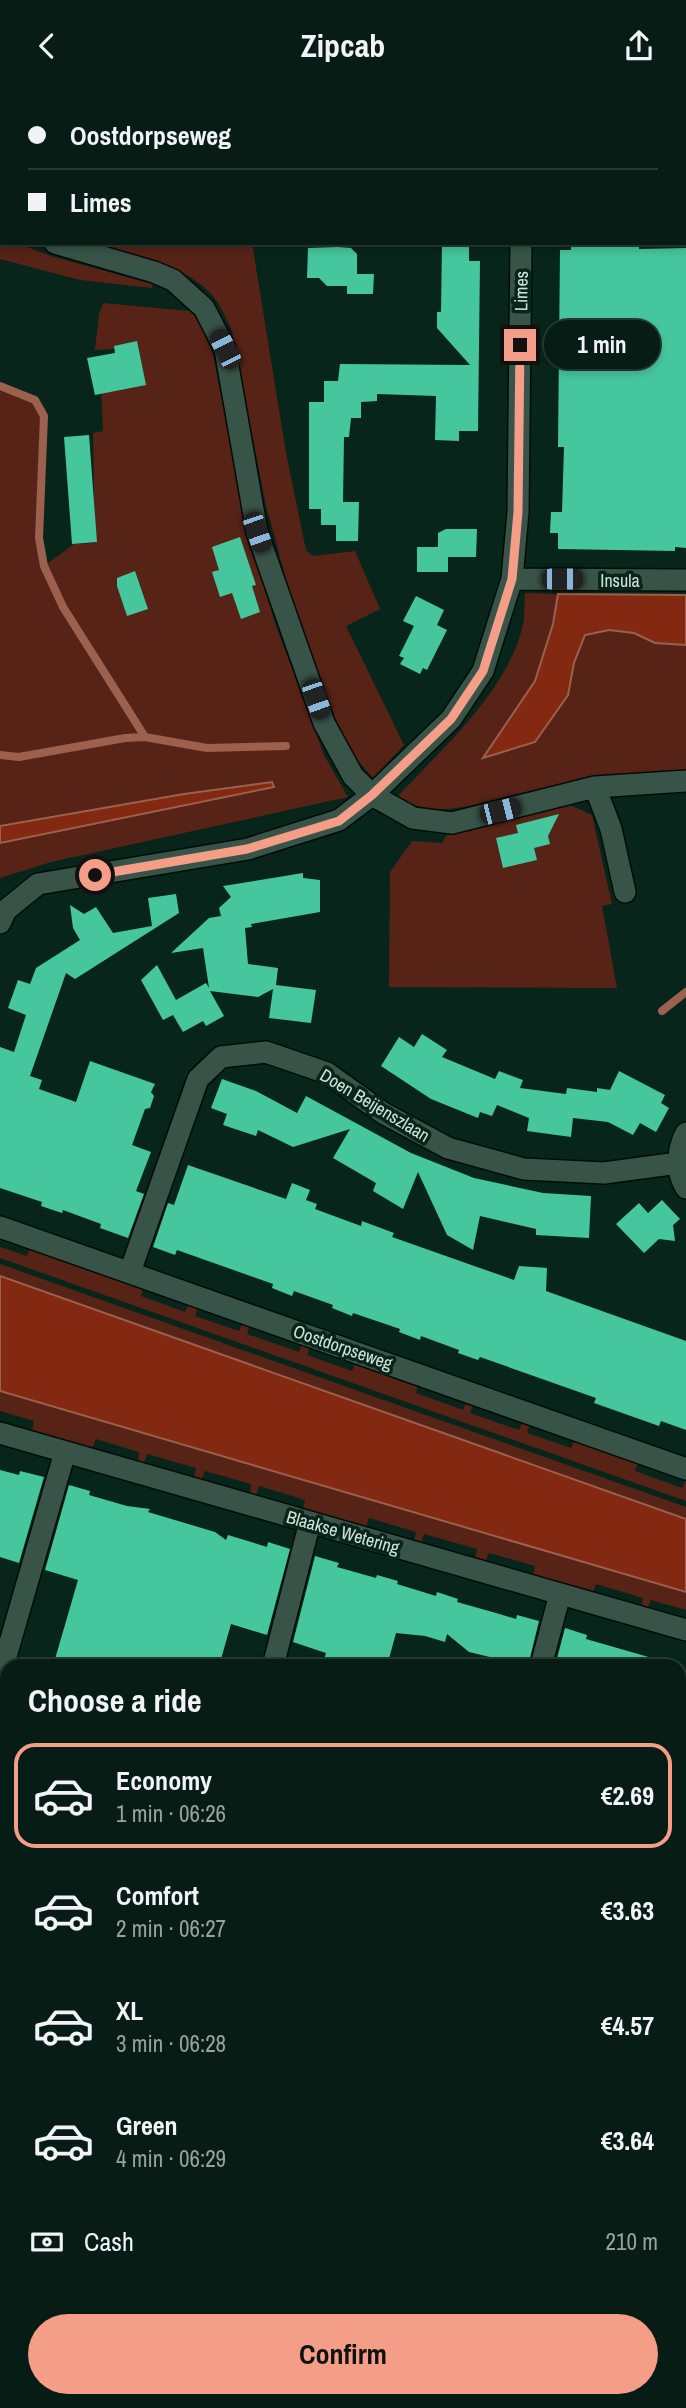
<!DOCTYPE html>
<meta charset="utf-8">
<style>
:root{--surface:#061c14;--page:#0f251d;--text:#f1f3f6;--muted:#98a1a0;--line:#273a34;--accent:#f49e88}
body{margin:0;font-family:"Archivo Narrow",sans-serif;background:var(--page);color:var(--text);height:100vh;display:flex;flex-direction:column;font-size:26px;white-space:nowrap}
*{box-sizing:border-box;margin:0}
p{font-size:23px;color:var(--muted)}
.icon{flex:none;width:38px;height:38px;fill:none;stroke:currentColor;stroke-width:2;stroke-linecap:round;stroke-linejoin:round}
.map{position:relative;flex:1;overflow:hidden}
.panel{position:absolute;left:0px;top:1568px;width:686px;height:749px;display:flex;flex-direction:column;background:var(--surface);border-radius:21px 21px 0 0;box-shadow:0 4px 10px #0003,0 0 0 2px var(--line)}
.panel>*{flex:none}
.top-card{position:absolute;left:0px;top:0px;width:686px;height:154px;box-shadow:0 4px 10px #0003,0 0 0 2px var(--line);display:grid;align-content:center;height:154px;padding:0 28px;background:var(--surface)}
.end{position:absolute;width:32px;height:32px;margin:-16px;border:9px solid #f49e88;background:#111;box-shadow:0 0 0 4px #111}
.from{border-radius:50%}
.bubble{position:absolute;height:49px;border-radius:24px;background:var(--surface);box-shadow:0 4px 10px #0003,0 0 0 2px var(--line);font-size:23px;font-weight:800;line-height:49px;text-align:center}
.car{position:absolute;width:21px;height:42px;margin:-21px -10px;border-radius:9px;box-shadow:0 0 5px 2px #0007;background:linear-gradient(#222 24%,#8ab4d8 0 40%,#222 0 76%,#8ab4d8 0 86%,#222 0)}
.top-card b{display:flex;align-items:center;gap:24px;height:66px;font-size:26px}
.top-card b+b{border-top:2px solid var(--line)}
.top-card i{width:18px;height:18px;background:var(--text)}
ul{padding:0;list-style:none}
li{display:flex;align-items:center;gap:21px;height:105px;margin:0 14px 10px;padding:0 14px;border:4px solid transparent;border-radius:21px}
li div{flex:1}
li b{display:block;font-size:26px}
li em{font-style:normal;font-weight:800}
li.active{border-color:var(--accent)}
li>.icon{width:63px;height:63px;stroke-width:1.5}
h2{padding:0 28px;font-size:32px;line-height:84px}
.pay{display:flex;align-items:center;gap:18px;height:77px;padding:0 28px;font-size:26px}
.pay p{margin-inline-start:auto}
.primary-button{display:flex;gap:14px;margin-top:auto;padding:14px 28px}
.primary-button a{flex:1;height:80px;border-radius:42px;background:var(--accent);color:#111;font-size:28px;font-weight:800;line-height:80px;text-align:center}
header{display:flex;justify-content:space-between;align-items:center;height:91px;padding:0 28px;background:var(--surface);font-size:32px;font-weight:800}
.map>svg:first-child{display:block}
</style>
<header><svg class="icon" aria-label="back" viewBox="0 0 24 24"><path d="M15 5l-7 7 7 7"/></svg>Zipcab<svg class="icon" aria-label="share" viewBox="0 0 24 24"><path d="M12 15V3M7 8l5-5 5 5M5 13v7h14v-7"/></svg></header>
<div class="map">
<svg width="686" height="2317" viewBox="0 0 686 2317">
<rect width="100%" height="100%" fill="#08251b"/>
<path fill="#572316" d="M 0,0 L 200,0 L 200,2 L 2,2 L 2,123 Z
M 0,146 L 2,152 L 16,152 L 51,165 L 152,193 L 152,197 L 80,189 L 0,168 Z
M 89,152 L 252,152 L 286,362 L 306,459 L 313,465 L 355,460 L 380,518 L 346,535 L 404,654 L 373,687 L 347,657 L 319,586 L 289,499 L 266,415 L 232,240 C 226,227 220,212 210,202 C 181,171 128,164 89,152 Z
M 103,212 L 190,220 L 199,229 L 213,263 L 248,444 L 276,535 L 324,664 L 348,706 L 51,771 L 0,787 L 0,752 L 273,695 L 272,691 L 184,703 L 0,735 L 0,295 L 35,309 L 44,325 L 39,447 L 44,475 L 74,453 L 95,452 L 93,342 L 103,340 L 101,299 L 133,257 L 95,259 L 99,223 Z
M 525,502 L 558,503 L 553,533 L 535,590 L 484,667 L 535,651 L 568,604 L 574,572 L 584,544 L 609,539 L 634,542 L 655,552 L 686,554 L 686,680 C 656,681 625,683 595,687 C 570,691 546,696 521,702 C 479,711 439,731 397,706 C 442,658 508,600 523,534 C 525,524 524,513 525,502 Z
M 570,714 L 592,724 L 612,813 L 602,815 L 617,897 L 389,896 L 390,781 L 412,750 L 442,752 L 450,739 Z
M 0,1156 L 27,1165 L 30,1156 L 143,1196 L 141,1205 L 185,1221 L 189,1212 L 198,1215 L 195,1225 L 239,1240 L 243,1231 L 250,1234 L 247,1243 L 253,1245 L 299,1261 L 302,1252 L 310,1255 L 307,1264 L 352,1280 L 356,1271 L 418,1293 L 416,1302 L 463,1319 L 467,1310 L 473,1313 L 470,1322 L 519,1339 L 523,1330 L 530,1333 L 527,1342 L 571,1357 L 575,1348 L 638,1371 L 635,1380 L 682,1397 L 686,1388 L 686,1410 L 0,1167 Z
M 0,1173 L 686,1416 L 686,1428 L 0,1185 Z
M 0,1300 L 686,1501 L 686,1519 L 651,1509 L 647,1518 L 641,1516 L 643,1507 L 596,1493 L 593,1502 L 533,1485 L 535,1475 L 489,1462 L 485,1471 L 475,1468 L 477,1458 L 424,1443 L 421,1452 L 414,1451 L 416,1441 L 369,1427 L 366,1436 L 303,1418 L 305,1409 L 259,1395 L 256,1404 L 250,1403 L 251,1393 L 205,1380 L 201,1389 L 194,1386 L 196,1377 L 147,1363 L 144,1372 L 138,1370 L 139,1361 L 96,1348 L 92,1357 L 32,1340 L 34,1330 L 0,1320 Z"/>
<path fill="#832911" stroke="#9b604e" stroke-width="2" d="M 558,503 L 686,504 L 686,554 L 655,552 L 634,542 L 609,539 L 585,544 L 574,572 L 568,604 L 535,651 L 483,667 L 535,590 L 553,533 Z
M 272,691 L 274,696 L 0,752 L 0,735 L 184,703 Z
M 0,1185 L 686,1428 L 686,1501 L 0,1300 Z"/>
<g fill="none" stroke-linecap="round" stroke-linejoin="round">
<path stroke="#9b604e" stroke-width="8" d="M 0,71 L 2,72
M 0,295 L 35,309 L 44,325 L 39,447 L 44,475 L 63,516 L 145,646
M 0,664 L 19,666 L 125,647 L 145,646 L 207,657 L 286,655
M 662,920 L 686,901"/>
</g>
<path fill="#46c69c" d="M 442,152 L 469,152 L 469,170 L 480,170 L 478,340 L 459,340 L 459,350 L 435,349 L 436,305 L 377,303 L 377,310 L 361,311 L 361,327 L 351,327 L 349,346 L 344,346 L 343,411 L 359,411 L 358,450 L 336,450 L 336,434 L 321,434 L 321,418 L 309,418 L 309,311 L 324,311 L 324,290 L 338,290 L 340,273 L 470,274 L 437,237 L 437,221 L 441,221 Z
M 571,152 L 639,152 L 639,158 L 686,157 L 686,457 L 675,456 L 675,460 L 558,458 L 558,442 L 550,442 L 551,421 L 562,421 L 564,356 L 558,356 L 560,159 L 571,159 Z
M 338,156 L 351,157 L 357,163 L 357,183 L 374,183 L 373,203 L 347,203 L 347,195 L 327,195 L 319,187 L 307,187 L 308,157 Z
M 137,250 L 146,294 L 95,304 L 87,267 L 115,262 L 114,255 Z
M 89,344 L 97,451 L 72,453 L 64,346 Z
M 446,438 L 477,438 L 476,466 L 448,466 L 448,481 L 417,481 L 417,456 L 438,456 L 438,442 Z
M 240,446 L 256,494 L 252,495 L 260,521 L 241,528 L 232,502 L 220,506 L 212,481 L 219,479 L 212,456 Z
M 135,480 L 148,518 L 127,525 L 117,495 L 117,487 Z
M 416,505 L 444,519 L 437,534 L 447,539 L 427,579 L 423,577 L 420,583 L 400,573 L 404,567 L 399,565 L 414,535 L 403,530 Z
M 559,723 L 548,745 L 550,753 L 534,757 L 537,769 L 503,777 L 496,747 L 518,742 L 516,734 Z
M 303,782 L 303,787 L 320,789 L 320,821 L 251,833 L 252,836 L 245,837 L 248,873 L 278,877 L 276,894 L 316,899 L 311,932 L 269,927 L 273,898 L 258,906 L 210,900 L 224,925 L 206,935 L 203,930 L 183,941 L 173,924 L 163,929 L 141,889 L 157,874 L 176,909 L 206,892 L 209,897 L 203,857 L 171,862 L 209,827 L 221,825 L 219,817 L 231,806 L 223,795 Z
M 176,803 L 179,822 L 75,888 L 66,882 L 30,985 L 42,989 L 39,998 L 76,1011 L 90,970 L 155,993 L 151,1001 L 154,1005 L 150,1017 L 145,1018 L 132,1054 L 151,1061 L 136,1100 L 144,1103 L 128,1147 L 100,1137 L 101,1133 L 63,1119 L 62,1122 L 41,1115 L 42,1111 L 0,1097 L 0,956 L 14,961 L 26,924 L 8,917 L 18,889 L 30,893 L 36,877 L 80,849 L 73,837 L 70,814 L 84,823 L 96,816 L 113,842 L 152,835 L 148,807 Z
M 422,943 L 447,959 L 442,966 L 495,988 L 499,980 L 523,989 L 520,997 L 566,1003 L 567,997 L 597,1001 L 597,997 L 610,999 L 619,980 L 665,1004 L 661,1012 L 669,1017 L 656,1041 L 640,1032 L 633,1044 L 608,1031 L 573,1027 L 571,1046 L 527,1040 L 529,1027 L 497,1014 L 492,1025 L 480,1021 L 478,1027 L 431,1008 L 381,975 L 399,946 L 414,956 Z
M 222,988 L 256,1000 L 297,1022 L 306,1005 L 411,1062 L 474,1087 L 543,1102 L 591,1105 L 589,1147 L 536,1144 L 536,1138 L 480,1125 L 473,1159 L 447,1144 L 418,1081 L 403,1118 L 373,1100 L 376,1092 L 333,1067 L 350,1038 L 293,1056 L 258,1039 L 256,1045 L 223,1034 L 227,1023 L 211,1017 Z
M 188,1074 L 286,1108 L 292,1092 L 310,1099 L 306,1109 L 317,1113 L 315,1118 L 361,1135 L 362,1130 L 394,1142 L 392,1146 L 514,1189 L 519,1175 L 547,1177 L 546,1200 L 686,1250 L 686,1339 L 661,1330 L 659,1335 L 594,1312 L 596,1307 L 480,1266 L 478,1269 L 458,1262 L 459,1259 L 421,1245 L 420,1249 L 399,1241 L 400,1238 L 353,1222 L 352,1225 L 332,1217 L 333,1214 L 294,1200 L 292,1205 L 272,1197 L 273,1193 L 177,1159 L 175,1164 L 153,1156 L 168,1112 L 174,1114 Z
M 662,1109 L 680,1128 L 673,1134 L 675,1150 L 659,1148 L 644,1162 L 616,1133 L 639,1112 L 648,1122 Z
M 0,1379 L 19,1384 L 20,1380 L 44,1386 L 19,1472 L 0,1466 Z
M 69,1394 L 90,1400 L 89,1404 L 127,1415 L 150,1418 L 148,1421 L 215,1441 L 226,1449 L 228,1444 L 267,1456 L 268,1451 L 290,1458 L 267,1544 L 231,1533 L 219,1575 L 53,1575 L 78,1489 L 45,1479 Z
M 315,1465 L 339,1472 L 337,1476 L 376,1487 L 377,1484 L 398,1490 L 397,1493 L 436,1505 L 437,1501 L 458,1508 L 457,1511 L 496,1522 L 516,1528 L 517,1524 L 539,1530 L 528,1575 L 469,1561 L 447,1543 L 445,1551 L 425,1545 L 396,1542 L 387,1575 L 322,1575 L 326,1562 L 293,1551 Z
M 565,1537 L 587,1544 L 586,1548 L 659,1569 L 658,1575 L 555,1575 Z"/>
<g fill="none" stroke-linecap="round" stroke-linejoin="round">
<g stroke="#000d07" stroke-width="24">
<path id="minor" d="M 524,2 L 524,0
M 0,133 L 2,134
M 55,152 L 154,181 L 173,189 L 204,217 L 225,258 L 257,441 L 324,632 L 353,685 L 372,704 L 413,727 L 452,732 L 595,696 L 686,690
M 512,488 L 686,489
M 595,696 L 611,738 L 625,801
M 0,832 L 6,819 L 38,793 L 248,758 L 339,729 L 372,704 L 451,628 L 483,580 L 512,488 L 518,421 L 521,152
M 686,1042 C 677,1059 676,1081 686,1097
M 0,1136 L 686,1378
M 130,1181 L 198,988 L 221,966 L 266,961 L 327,982 L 383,1022 L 448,1057 L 524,1078 L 604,1082 L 678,1072
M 0,1342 L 686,1539
M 273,1575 L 310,1431
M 541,1575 L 560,1503
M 0,1586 L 65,1361
M 0,1911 L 7,1911
M 679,1952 L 686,1952
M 466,2310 L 466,2317
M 113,2317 L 114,2310"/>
</g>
<use href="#minor" stroke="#385449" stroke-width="21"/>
</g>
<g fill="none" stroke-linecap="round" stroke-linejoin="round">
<path stroke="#f49e88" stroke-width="9" d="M 95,784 L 247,758 L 339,730 L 372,704 L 451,628 L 483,580 L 512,488 L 518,421 L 520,254"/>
</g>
<g text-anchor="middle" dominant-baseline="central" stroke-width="7" stroke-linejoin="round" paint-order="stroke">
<g font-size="18" fill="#d2e2db" stroke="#08251b">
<text transform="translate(521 200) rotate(-89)">Limes</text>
<text x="620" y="489">Insula</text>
<text transform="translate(375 1014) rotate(31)">Doen Beijenszlaan</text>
<text transform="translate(343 1256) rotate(19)">Oostdorpseweg</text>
<text transform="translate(343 1441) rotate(16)">Blaakse Wetering</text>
</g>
</g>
</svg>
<i class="end from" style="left:95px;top:784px"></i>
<i class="end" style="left:520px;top:254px"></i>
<div class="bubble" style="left:544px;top:229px;width:116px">1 min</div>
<i class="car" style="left:225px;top:258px;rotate:333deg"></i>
<i class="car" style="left:257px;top:441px;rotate:161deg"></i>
<i class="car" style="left:562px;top:488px;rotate:90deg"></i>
<i class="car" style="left:316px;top:608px;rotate:161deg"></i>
<i class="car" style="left:500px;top:720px;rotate:76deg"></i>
<div class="top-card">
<b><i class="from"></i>Oostdorpseweg</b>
<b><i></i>Limes</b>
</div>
<section class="panel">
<h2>Choose a ride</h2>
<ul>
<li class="active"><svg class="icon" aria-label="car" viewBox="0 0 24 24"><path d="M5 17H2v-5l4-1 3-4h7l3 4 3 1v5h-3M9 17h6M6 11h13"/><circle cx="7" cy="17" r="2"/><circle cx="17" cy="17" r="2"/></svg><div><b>Economy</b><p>1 min · 06:26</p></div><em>€2.69</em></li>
<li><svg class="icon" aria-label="car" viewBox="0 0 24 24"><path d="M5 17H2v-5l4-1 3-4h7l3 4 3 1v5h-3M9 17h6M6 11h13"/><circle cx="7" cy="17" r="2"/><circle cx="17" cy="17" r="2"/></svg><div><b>Comfort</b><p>2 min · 06:27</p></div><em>€3.63</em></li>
<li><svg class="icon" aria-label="car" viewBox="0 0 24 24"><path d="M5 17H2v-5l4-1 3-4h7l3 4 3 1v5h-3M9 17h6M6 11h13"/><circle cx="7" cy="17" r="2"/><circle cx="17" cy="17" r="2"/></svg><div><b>XL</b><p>3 min · 06:28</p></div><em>€4.57</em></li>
<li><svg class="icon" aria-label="car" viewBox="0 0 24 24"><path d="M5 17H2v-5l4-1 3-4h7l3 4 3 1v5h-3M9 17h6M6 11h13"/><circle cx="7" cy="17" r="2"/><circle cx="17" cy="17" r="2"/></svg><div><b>Green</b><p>4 min · 06:29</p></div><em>€3.64</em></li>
</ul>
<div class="pay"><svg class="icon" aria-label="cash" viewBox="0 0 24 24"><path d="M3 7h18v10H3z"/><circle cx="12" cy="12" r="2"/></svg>Cash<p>210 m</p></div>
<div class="primary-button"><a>Confirm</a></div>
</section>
</div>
